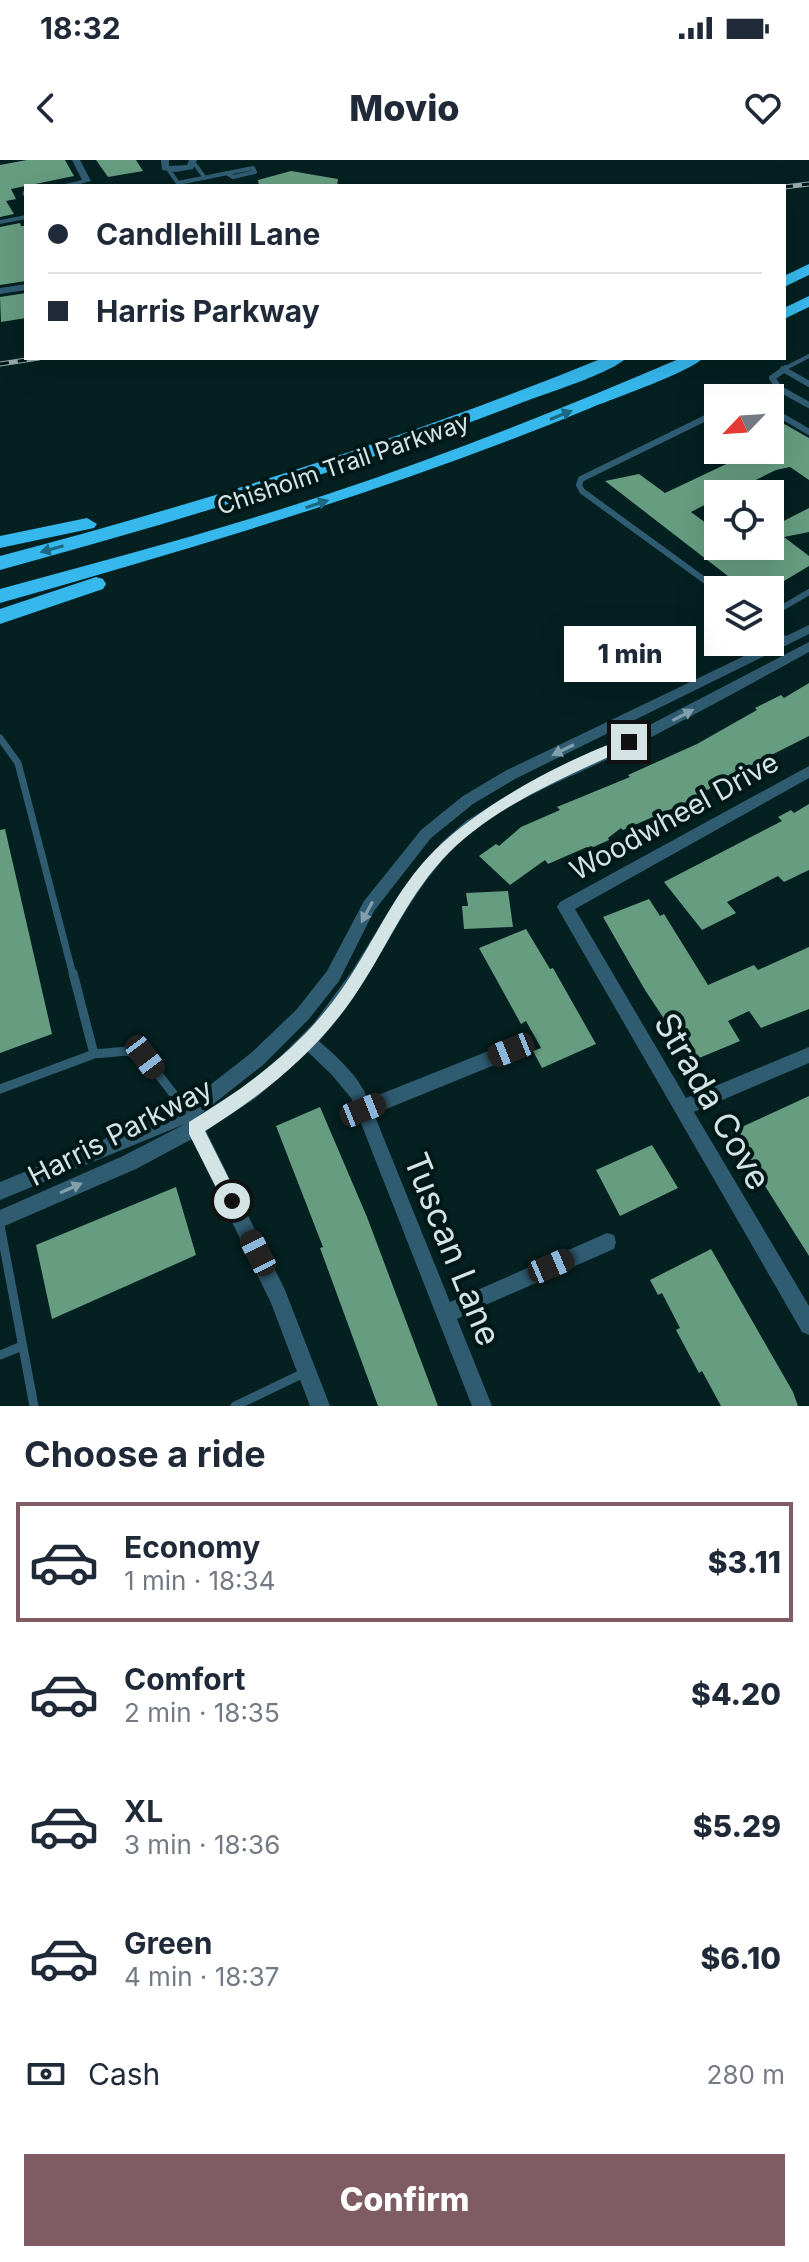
<!DOCTYPE html>
<meta charset="utf-8">
<style>
:root{--surface:#fff;--page:#f6f6f7;--text:#1f2937;--muted:#747a83;--line:#e0e1e3;--accent:#7f5c63}
body{margin:0;font-family:Inter,sans-serif;background:var(--page);color:var(--text);height:100vh;display:flex;flex-direction:column;font-size:30px;white-space:nowrap}
*{box-sizing:border-box;margin:0}
p{font-size:26px;color:var(--muted)}
.icon{flex:none;width:44px;height:44px;fill:none;stroke:currentColor;stroke-width:2;stroke-linecap:round;stroke-linejoin:round}
.map{position:relative;height:1246px;overflow:hidden}
.drawer{display:flex;flex-direction:column;background:var(--surface);flex:1}
.drawer>*{flex:none}
.hud{position:absolute;left:24px;top:24px;width:762px;height:176px;border-radius:0px;box-shadow:0 8px 32px #0002;display:grid;align-content:center;height:176px;padding:0 24px;background:var(--surface)}
.needle{width:52px;rotate:245deg}
.controls{position:absolute;left:704px;top:224px;display:grid;gap:16px}
.controls a{display:grid;place-items:center;width:80px;height:80px;border-radius:0px;background:var(--surface);box-shadow:0 8px 32px #0002;font-size:40px}
.end{position:absolute;width:36px;height:36px;margin:-18px;border:10px solid #d4e4e4;background:#111;box-shadow:0 0 0 4px #111}
.from{border-radius:50%}
.bubble{position:absolute;height:56px;border-radius:0px;background:var(--surface);box-shadow:0 8px 32px #0002;font-size:26px;font-weight:800;line-height:56px;text-align:center}
.car{position:absolute;width:24px;height:48px;margin:-24px -12px;border-radius:10px;box-shadow:0 0 6px 2px #0007;background:linear-gradient(#222 24%,#8ab4d8 0 40%,#222 0 76%,#8ab4d8 0 86%,#222 0)}
.hud b{display:flex;align-items:center;gap:28px;height:76px;font-size:30px}
.hud b+b{border-top:2px solid var(--line)}
.hud i{width:20px;height:20px;background:var(--text)}
ul{padding:0;list-style:none}
li{display:flex;align-items:center;gap:24px;height:120px;margin:0 16px 12px;padding:0 8px;border:4px solid transparent;border-radius:0px}
li div{flex:1}
li b{display:block;font-size:30px}
li em{font-style:normal;font-weight:800}
li.selected{border-color:var(--accent)}
li>.icon{width:72px;height:72px;stroke-width:1.5}
h2{padding:0 24px;font-size:36px;line-height:96px}
.pay{display:flex;align-items:center;gap:20px;height:88px;padding:0 24px;font-size:30px}
.pay p{margin-inline-start:auto}
.button{display:flex;gap:16px;margin-top:auto;padding:16px 24px}
.button a{flex:1;height:92px;border-radius:0px;background:var(--accent);color:#fff;font-size:32px;font-weight:800;line-height:92px;text-align:center}
.status{display:flex;justify-content:space-between;align-items:center;height:56px;padding:0 40px;background:var(--surface);direction:ltr}
.status svg{height:22px;fill:currentColor}
header{display:flex;justify-content:space-between;align-items:center;height:104px;padding:0 24px;background:var(--surface);font-size:36px;font-weight:800}
.map>svg:first-child{display:block}
</style>
<div class="status"><b>18:32</b><svg viewBox="0 0 49 12"><path d="M0 12V9h3v3zM5 12V6h3v6zM10 12V3h3v9zM15 12V0h3v12zM26 1h20v11H26zM47 4h2v5h-2z"/></svg></div>
<header><svg class="icon" aria-label="back" viewBox="0 0 24 24"><path d="M15 5l-7 7 7 7"/></svg>Movio<svg class="icon" aria-label="heart" viewBox="0 0 24 24"><path d="M12 20l-8-8c-3-5 5-10 8-4 3-6 11-1 8 4z"/></svg></header>
<div class="map">
<svg width="809" height="1246" viewBox="0 0 809 1246">
<rect width="100%" height="100%" fill="#042020"/>
<path fill="#669d81" d="M 27,0 L 65,0 L 74,16 L 11,29 L 16,39 L 6,41 L 14,54 L 0,57 L 0,5 Z
M 96,0 L 136,0 L 143,11 L 108,17 Z
M 291,11 L 338,19 L 337,26 L 259,26 L 258,20 Z
M 20,63 L 21,66 L 26,66 L 26,121 L 0,125 L 0,67 Z
M 26,133 L 26,158 L 1,162 L 0,137 Z
M 770,256 L 809,278 L 809,320 L 790,307 L 776,310 L 727,334 L 718,334 L 718,338 L 691,352 L 718,372 L 718,386 L 737,386 L 753,398 L 770,388 L 770,368 L 809,348 L 809,372 L 784,377 L 809,396 L 809,406 L 769,430 L 746,430 L 605,321 L 639,314 L 665,333 L 756,290 L 770,290 Z
M 809,523 L 809,576 L 724,619 L 726,621 L 690,638 L 692,640 L 623,670 L 621,668 L 608,678 L 609,680 L 589,689 L 587,687 L 548,704 L 545,700 L 510,725 L 479,696 L 496,684 L 499,686 L 521,667 L 560,650 L 557,647 L 630,617 L 628,615 L 697,584 L 757,550 L 755,548 L 781,535 L 784,538 Z
M 809,644 L 809,710 L 784,722 L 778,716 L 727,742 L 736,753 L 702,770 L 664,722 L 782,661 L 778,657 L 791,650 L 794,653 Z
M 5,669 L 52,874 L 0,893 L 0,670 Z
M 508,731 L 513,767 L 464,769 L 462,746 L 468,746 L 466,733 Z
M 649,739 L 660,756 L 664,754 L 708,825 L 754,805 L 758,810 L 809,787 L 809,849 L 761,868 L 749,851 L 728,861 L 740,881 L 692,901 L 645,830 L 603,757 Z
M 526,769 L 550,809 L 553,808 L 596,884 L 542,908 L 533,891 L 541,888 L 526,861 L 521,864 L 479,788 Z
M 809,936 L 809,1096 L 731,972 Z
M 320,947 L 367,1057 L 438,1246 L 378,1246 L 320,1088 L 323,1087 L 276,966 Z
M 652,985 L 678,1028 L 620,1056 L 596,1010 Z
M 176,1027 L 196,1095 L 52,1159 L 36,1085 Z
M 711,1089 L 793,1232 L 798,1246 L 721,1246 L 702,1211 L 699,1213 L 676,1170 L 680,1168 L 662,1133 L 658,1135 L 650,1120 Z"/>
<g fill="none" stroke-linecap="round" stroke-linejoin="round">
<path stroke="#305c72" stroke-width="4" d="M 194,3 L 205,18
M 168,9 L 178,23 L 253,8
M 226,13 L 233,17 L 255,12 L 253,8
M 782,210 L 809,196"/>
<path stroke="#305c72" stroke-width="6" d="M 786,208 L 772,218 L 780,229 L 809,245
M 783,209 L 809,224
M 770,249 L 809,272
M 718,252 L 581,319 L 579,325 L 582,331 L 718,430
M 770,455 L 809,432
M 770,468 L 780,476"/>
<path stroke="#305c72" stroke-width="7" d="M 777,474 L 787,481
M 0,578 L 18,603 L 73,815"/>
<path stroke="#305c72" stroke-width="9" d="M 73,813 L 94,894 L 127,891 L 145,897 L 188,953
M 0,929 L 94,894
M 0,1065 L 34,1246
M 0,1195 L 22,1186
M 235,1246 L 306,1212"/>
<path fill="#305c72" fill-rule="evenodd" d="M 72,0 L 80,0 L 91,21 L 73,26 L 56,26 L 82,20 Z
M 161,0 L 169,0 L 169,6 L 187,5 L 189,0 L 197,0 L 193,9 L 176,12 L 162,10 Z
M 23,31 L 26,31 L 26,37 L 22,35 Z
M 26,55 L 26,59 L 0,64 L 0,60 Z
M 26,124 L 26,130 L 0,134 L 0,128 Z
M 809,465 L 809,474 L 515,619 L 473,644 L 431,678 L 374,751 L 339,821 L 309,859 L 263,905 L 198,956 L 245,926 L 281,896 L 314,863 L 352,811 L 401,732 L 420,707 L 441,683 L 466,661 L 518,629 L 611,585 L 809,482 L 809,492 C 747,526 685,560 622,592 C 563,622 497,643 450,692 C 397,748 372,825 319,881 C 338,898 358,915 368,939 L 511,882 L 517,884 L 519,890 L 517,896 L 374,954 L 450,1142 L 607,1073 L 614,1075 L 616,1082 L 614,1089 L 474,1150 L 457,1159 L 492,1246 L 472,1246 L 351,938 L 332,915 L 308,892 L 257,937 L 206,971 L 285,1130 L 330,1246 L 310,1246 L 271,1143 L 192,979 L 136,1009 L 0,1068 L 0,1050 L 123,996 L 185,964 L 0,1040 L 0,1022 L 182,947 L 251,893 L 297,849 L 327,811 L 364,741 L 421,670 L 463,636 L 505,611 Z
M 809,606 L 809,618 L 575,749 L 686,938 L 809,887 L 809,903 L 694,952 L 809,1146 L 809,1175 L 802,1172 L 557,747 L 560,742 Z"/>
<path fill="#36b8ed" fill-rule="evenodd" d="M 809,104 L 809,115 L 784,127 L 784,116 Z
M 809,136 L 809,147 L 784,159 L 784,148 Z
M 603,198 L 626,198 C 612,213 544,234 521,243 C 350,309 176,362 0,410 L 0,396 C 205,342 407,278 603,198 Z
M 681,198 L 703,198 C 690,212 615,238 593,247 C 400,327 201,386 0,443 L 0,429 C 110,399 220,370 328,334 C 448,294 565,248 681,198 Z
M 87,358 L 97,364 L 94,368 L 0,388 L 0,376 Z
M 96,417 L 103,419 L 106,424 L 103,429 L 0,464 L 0,449 Z"/>
<g stroke="#97abab" stroke-width="5">
<path id="rail" d="M 784,27 L 809,24
M 0,204 L 39,198"/>
</g>
<use href="#rail" stroke="#001717" stroke-width="3" stroke-dasharray="9" stroke-linecap="butt"/>
</g>
<defs><path id="oneway-solid" d="M-6-.8H1V-3.2L6.5 0L1 3.2V.8H-6Z" transform="scale(2)"/></defs>
<g fill="#1b6882">
<use href="#oneway-solid" transform="translate(561 255) rotate(-22)"/>
<use href="#oneway-solid" transform="translate(317 344) rotate(-18)"/>
<use href="#oneway-solid" transform="translate(52 389) rotate(164)"/>
</g>
<g fill="#82a0ab">
<use href="#oneway-solid" transform="translate(683 555) rotate(-28)"/>
<use href="#oneway-solid" transform="translate(563 590) rotate(154)"/>
<use href="#oneway-solid" transform="translate(367 752) rotate(118)"/>
<use href="#oneway-solid" transform="translate(71 1028) rotate(-24)"/>
</g>
<path fill="#d4e4e4" d="M 629,577 L 634,579 L 634,585 C 567,617 493,645 442,700 C 404,742 385,792 353,838 C 314,894 263,935 205,971 L 240,1041 L 238,1047 L 232,1049 L 226,1047 L 189,974 L 189,962 C 249,926 304,885 344,826 C 375,781 395,729 435,690 C 483,643 566,599 629,577 Z"/>
<g text-anchor="middle" dominant-baseline="central" stroke-width="8" stroke-linejoin="round" paint-order="stroke">
<g font-size="24" fill="#d4e4e4" stroke="#001717">
<text transform="translate(343 304) rotate(-19)">Chisholm Trail Parkway</text>
</g>
<g font-size="28" fill="#d4e4e4" stroke="#001717">
<text transform="translate(674 656) rotate(-29)">Woodwheel Drive</text>
<text transform="translate(120 972) rotate(-27)">Harris Parkway</text>
</g>
<g font-size="34" fill="#d4e4e4" stroke="#001717">
<text transform="translate(713 941) rotate(60)">Strada Cove</text>
<text transform="translate(453 1089) rotate(68)">Tuscan Lane</text>
</g>
</g>
</svg>
<div class="controls">
<a><svg class="needle" viewBox="-14 -14 28 28"><path d="M0-13l5 13h-10z" fill="#e53935"/><path d="M0 13l5-13h-10z" fill="#747a83"/></svg></a>
<a><svg class="icon" aria-label="locate" viewBox="0 0 24 24"><circle cx="12" cy="12" r="6"/><path d="M12 2v4M12 18v4M2 12h4M18 12h4"/></svg></a>
<a><svg class="icon" aria-label="layers" viewBox="0 0 24 24"><path d="M12 4l9 5-9 5-9-5zM3 14l9 5 9-5"/></svg></a>
</div>
<i class="end from" style="left:232px;top:1041px"></i>
<i class="end" style="left:629px;top:582px"></i>
<div class="bubble" style="left:564px;top:466px;width:132px">1 min</div>
<i class="car" style="left:511px;top:890px;rotate:248deg"></i>
<i class="car" style="left:145px;top:897px;rotate:143deg"></i>
<i class="car" style="left:363px;top:950px;rotate:68deg"></i>
<i class="car" style="left:258px;top:1093px;rotate:333deg"></i>
<i class="car" style="left:551px;top:1106px;rotate:67deg"></i>
<div class="hud">
<b><i class="from"></i>Candlehill Lane</b>
<b><i></i>Harris Parkway</b>
</div>
</div>
<section class="drawer">
<h2>Choose a ride</h2>
<ul>
<li class="selected"><svg class="icon" aria-label="car" viewBox="0 0 24 24"><path d="M5 17H2v-5l4-1 3-4h7l3 4 3 1v5h-3M9 17h6M6 11h13"/><circle cx="7" cy="17" r="2"/><circle cx="17" cy="17" r="2"/></svg><div><b>Economy</b><p>1 min · 18:34</p></div><em>$3.11</em></li>
<li><svg class="icon" aria-label="car" viewBox="0 0 24 24"><path d="M5 17H2v-5l4-1 3-4h7l3 4 3 1v5h-3M9 17h6M6 11h13"/><circle cx="7" cy="17" r="2"/><circle cx="17" cy="17" r="2"/></svg><div><b>Comfort</b><p>2 min · 18:35</p></div><em>$4.20</em></li>
<li><svg class="icon" aria-label="car" viewBox="0 0 24 24"><path d="M5 17H2v-5l4-1 3-4h7l3 4 3 1v5h-3M9 17h6M6 11h13"/><circle cx="7" cy="17" r="2"/><circle cx="17" cy="17" r="2"/></svg><div><b>XL</b><p>3 min · 18:36</p></div><em>$5.29</em></li>
<li><svg class="icon" aria-label="car" viewBox="0 0 24 24"><path d="M5 17H2v-5l4-1 3-4h7l3 4 3 1v5h-3M9 17h6M6 11h13"/><circle cx="7" cy="17" r="2"/><circle cx="17" cy="17" r="2"/></svg><div><b>Green</b><p>4 min · 18:37</p></div><em>$6.10</em></li>
</ul>
<div class="pay"><svg class="icon" aria-label="cash" viewBox="0 0 24 24"><path d="M3 7h18v10H3z"/><circle cx="12" cy="12" r="2"/></svg>Cash<p>280 m</p></div>
<div class="button"><a>Confirm</a></div>
</section>
